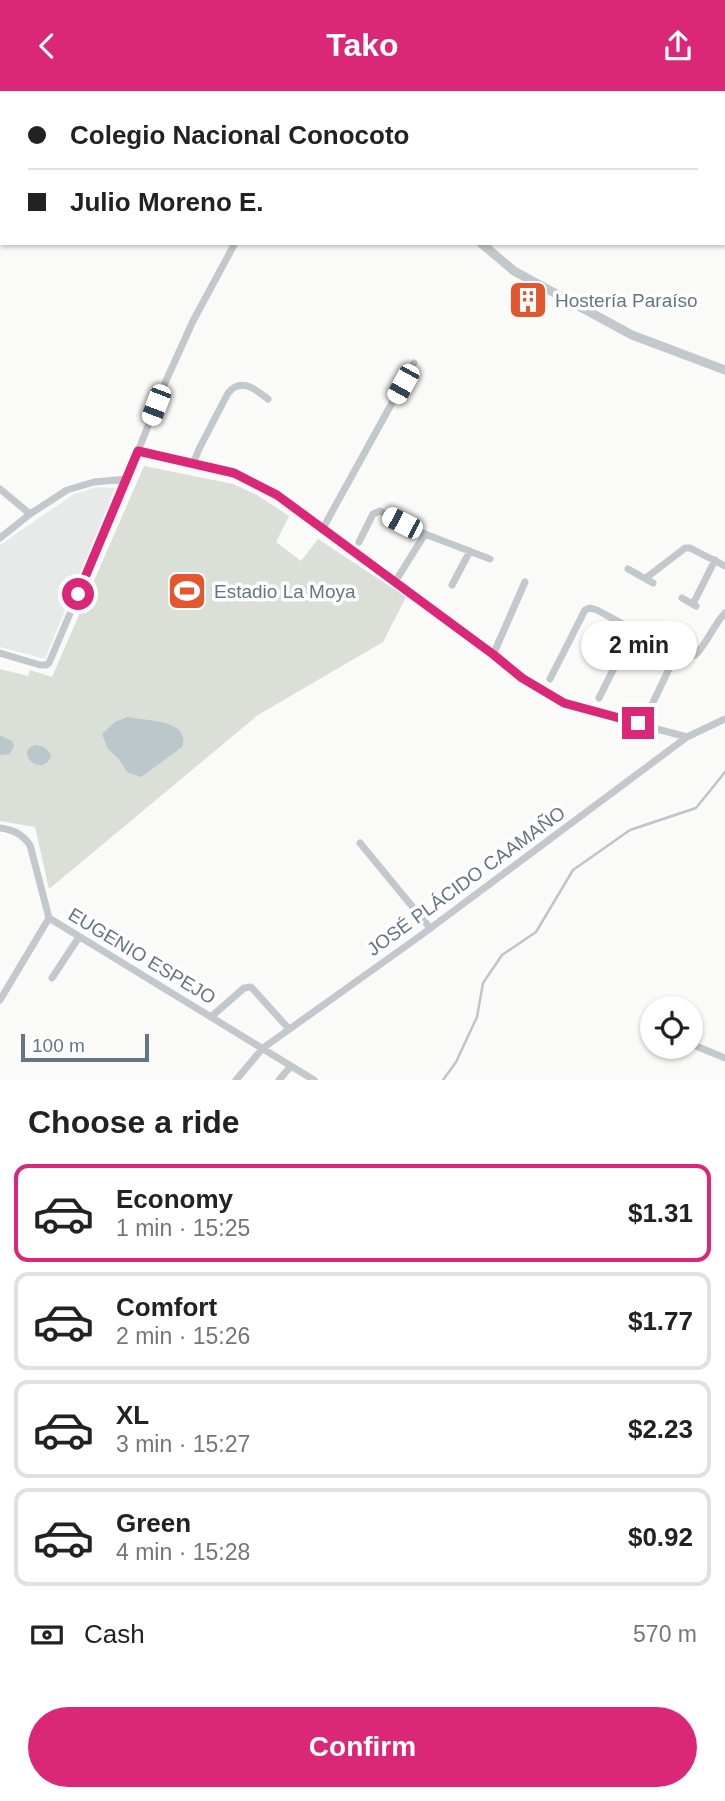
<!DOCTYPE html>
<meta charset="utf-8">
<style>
:root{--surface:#fff;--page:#f2f2f2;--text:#222;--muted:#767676;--line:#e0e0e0;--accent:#db2777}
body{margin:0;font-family:Arial,sans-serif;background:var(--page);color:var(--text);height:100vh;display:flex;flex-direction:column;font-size:26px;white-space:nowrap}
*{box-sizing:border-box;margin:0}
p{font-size:23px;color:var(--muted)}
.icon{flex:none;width:38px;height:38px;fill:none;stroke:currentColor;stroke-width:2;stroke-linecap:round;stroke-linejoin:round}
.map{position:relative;height:989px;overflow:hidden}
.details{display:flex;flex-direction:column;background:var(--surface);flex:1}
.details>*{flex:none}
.top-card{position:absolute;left:0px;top:0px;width:726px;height:154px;box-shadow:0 2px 5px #0004;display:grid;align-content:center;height:154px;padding:0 28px;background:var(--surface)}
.buttons{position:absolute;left:640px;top:905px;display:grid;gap:14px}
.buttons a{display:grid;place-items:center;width:63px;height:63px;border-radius:50%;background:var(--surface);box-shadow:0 2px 5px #0004;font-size:35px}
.scale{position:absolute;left:21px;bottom:18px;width:128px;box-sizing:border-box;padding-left:7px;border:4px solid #657683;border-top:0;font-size:19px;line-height:24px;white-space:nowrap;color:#657683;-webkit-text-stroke:5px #fff;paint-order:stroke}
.end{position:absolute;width:32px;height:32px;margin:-16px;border:9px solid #db2777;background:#fff;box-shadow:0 0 0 4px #fff}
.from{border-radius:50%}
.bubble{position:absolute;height:49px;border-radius:24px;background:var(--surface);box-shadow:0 2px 5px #0004;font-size:23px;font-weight:700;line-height:49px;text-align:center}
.car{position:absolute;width:21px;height:42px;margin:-21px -10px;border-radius:9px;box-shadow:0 0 5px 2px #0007;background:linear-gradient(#fff 24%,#345 0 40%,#fff 0 76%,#345 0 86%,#fff 0)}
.top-card b{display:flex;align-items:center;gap:24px;height:66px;font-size:26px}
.top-card b+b{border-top:2px solid var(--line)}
.top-card i{width:18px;height:18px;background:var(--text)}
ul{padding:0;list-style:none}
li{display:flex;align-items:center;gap:21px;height:98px;margin:0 14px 10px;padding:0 14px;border:4px solid var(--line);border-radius:14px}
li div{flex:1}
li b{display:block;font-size:26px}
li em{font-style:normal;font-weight:700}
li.on{border-color:var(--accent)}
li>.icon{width:63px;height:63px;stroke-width:1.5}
h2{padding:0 28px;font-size:32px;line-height:84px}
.pay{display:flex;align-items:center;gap:18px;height:77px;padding:0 28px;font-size:26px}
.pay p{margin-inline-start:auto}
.primary-button{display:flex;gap:14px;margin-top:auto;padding:14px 28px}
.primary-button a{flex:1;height:80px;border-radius:42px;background:var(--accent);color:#fff;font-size:28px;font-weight:700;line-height:80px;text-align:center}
header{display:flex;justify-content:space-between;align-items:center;height:91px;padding:0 28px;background:var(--accent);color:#fff;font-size:32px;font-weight:700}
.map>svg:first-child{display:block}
</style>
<header><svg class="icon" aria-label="back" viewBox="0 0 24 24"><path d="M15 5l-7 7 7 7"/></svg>Tako<svg class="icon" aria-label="share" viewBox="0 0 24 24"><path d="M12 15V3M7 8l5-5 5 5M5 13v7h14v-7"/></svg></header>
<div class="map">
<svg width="725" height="989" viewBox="0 0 725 989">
<rect width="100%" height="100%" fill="#fafaf8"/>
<path fill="#e8e9e9" d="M 97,396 L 115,397 L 45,568 L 0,556 L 0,454 L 74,403 Z"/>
<path fill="#dadfd7" d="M 144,375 L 233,393 L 257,404 L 289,425 L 276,451 L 301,470 L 318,448 L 406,506 L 383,551 L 258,624 L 49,798 L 35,736 L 0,730 L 0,578 L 28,585 L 30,579 L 52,586 Z"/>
<path fill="#bbc7cb" d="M 128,626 C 143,630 192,628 182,656 L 141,686 L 127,681 L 119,668 L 108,658 L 102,643 L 115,631 Z
M 0,644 L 12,650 L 14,655 L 10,663 L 0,664 Z
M 36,654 C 44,655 49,658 51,666 C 46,677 35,676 28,667 L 27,660 L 30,656 Z"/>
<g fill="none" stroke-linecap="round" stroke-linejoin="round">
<path stroke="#bbc7cb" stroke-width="2.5" d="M 443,989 L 456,971 L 477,926 L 483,892 L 502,864 L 536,841 L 573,779 L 630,739 L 696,717 L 725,681"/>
<path stroke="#c3c8cc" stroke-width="7" d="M 610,0 L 615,2
M 315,2 L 316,0
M 417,2 L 418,0
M 550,2 L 551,0
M 724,44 L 725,44
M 138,360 L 234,382 L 277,404 L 493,564 L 522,587 L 564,613 L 687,646
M 193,373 L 199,358 L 228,302 C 241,286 255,298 268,308
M 0,398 L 30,423
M 322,439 L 414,272
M 0,447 L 30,423 L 67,399 L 94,391 L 127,388
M 359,451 L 373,423 L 380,420 L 425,443 L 490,468
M 628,478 L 653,492
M 646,487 L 685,457 L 690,457 L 725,475
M 395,491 L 425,443
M 452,494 L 470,460
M 682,507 L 696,515
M 693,513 L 715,469
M 0,562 L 40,574 L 46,574 L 49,572 L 127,388 L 165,292 L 193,230 L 235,152
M 493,564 L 525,491
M 550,588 L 585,519 L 590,517 L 597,519 L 684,566 C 689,566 690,566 695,564 C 705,556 714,533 725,522
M 599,607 L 633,539
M 648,622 L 676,563
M 0,737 C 14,739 22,743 30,754 L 49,827 L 314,989
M 360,752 L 430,837
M 52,887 L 79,846
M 0,909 L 49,827
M 211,926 L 244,897 L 251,896 L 289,938
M 652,937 L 653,937
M 691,953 L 725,967
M 236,989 L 263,957 L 420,845 L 687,646 L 725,628
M 279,989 L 291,975"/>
<path stroke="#c3c8cc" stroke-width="9" d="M 242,0 L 245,2
M 481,152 L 514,180 L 632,244 L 725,279"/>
</g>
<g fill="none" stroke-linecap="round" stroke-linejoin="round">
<path stroke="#db2777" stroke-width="9" d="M 78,503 L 138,360 L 234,382 L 277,404 L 494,564 L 522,587 L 564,612 L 638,632"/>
</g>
<defs>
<g id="building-square" transform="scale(2.0125)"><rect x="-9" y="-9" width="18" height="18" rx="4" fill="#e4572e" stroke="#fff"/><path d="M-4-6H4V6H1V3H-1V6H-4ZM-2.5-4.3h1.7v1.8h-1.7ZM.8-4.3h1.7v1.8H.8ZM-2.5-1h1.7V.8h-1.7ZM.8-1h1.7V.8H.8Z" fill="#fff"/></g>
<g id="stadium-square" transform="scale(2.0125)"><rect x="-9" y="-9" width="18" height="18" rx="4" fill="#e4572e" stroke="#fff"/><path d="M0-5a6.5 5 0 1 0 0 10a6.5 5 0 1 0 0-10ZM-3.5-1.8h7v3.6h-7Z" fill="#fff"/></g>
</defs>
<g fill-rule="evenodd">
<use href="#building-square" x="528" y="209"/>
<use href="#stadium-square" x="187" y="500"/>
</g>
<g text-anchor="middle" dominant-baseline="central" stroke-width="7" stroke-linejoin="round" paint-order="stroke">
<g font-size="19" fill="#657683" stroke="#fff" text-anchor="start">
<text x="555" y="209">Hostería Paraíso</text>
<text x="214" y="500">Estadio La Moya</text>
</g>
<g font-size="19" fill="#657683" stroke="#fff">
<text transform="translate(466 790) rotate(-36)">JOSÉ PLÁCIDO CAAMAÑO</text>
<text transform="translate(142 865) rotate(31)">EUGENIO ESPEJO</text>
</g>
</g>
</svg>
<div class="buttons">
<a><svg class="icon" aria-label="locate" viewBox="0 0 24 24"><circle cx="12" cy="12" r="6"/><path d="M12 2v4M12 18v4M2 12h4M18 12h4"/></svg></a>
</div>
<div class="scale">100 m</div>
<i class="end from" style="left:78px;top:503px"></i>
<i class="end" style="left:638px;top:632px"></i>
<div class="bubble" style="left:581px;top:530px;width:116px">2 min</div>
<i class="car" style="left:403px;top:293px;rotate:209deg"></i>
<i class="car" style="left:156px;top:314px;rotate:201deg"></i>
<i class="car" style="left:402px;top:432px;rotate:297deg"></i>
<div class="top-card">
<b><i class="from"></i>Colegio Nacional Conocoto</b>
<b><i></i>Julio Moreno E.</b>
</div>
</div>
<section class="details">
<h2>Choose a ride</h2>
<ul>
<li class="on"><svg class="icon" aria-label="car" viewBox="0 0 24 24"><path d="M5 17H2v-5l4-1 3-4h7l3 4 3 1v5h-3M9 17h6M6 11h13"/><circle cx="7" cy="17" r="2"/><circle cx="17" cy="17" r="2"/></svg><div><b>Economy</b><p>1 min · 15:25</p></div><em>$1.31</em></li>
<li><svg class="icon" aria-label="car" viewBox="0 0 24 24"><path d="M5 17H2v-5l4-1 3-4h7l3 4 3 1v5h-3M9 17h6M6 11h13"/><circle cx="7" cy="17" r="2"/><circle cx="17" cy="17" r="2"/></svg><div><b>Comfort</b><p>2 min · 15:26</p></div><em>$1.77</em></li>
<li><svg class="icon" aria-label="car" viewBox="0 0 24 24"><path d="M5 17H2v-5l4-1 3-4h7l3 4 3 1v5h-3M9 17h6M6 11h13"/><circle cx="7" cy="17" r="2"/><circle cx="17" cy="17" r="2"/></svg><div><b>XL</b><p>3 min · 15:27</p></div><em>$2.23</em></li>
<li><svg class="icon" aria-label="car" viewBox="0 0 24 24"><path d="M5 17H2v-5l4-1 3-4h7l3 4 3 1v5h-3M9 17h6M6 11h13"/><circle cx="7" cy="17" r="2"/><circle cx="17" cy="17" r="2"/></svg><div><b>Green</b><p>4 min · 15:28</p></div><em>$0.92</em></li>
</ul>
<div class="pay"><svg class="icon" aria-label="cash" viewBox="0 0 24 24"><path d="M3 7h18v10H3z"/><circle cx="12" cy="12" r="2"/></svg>Cash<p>570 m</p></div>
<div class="primary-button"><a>Confirm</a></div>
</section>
